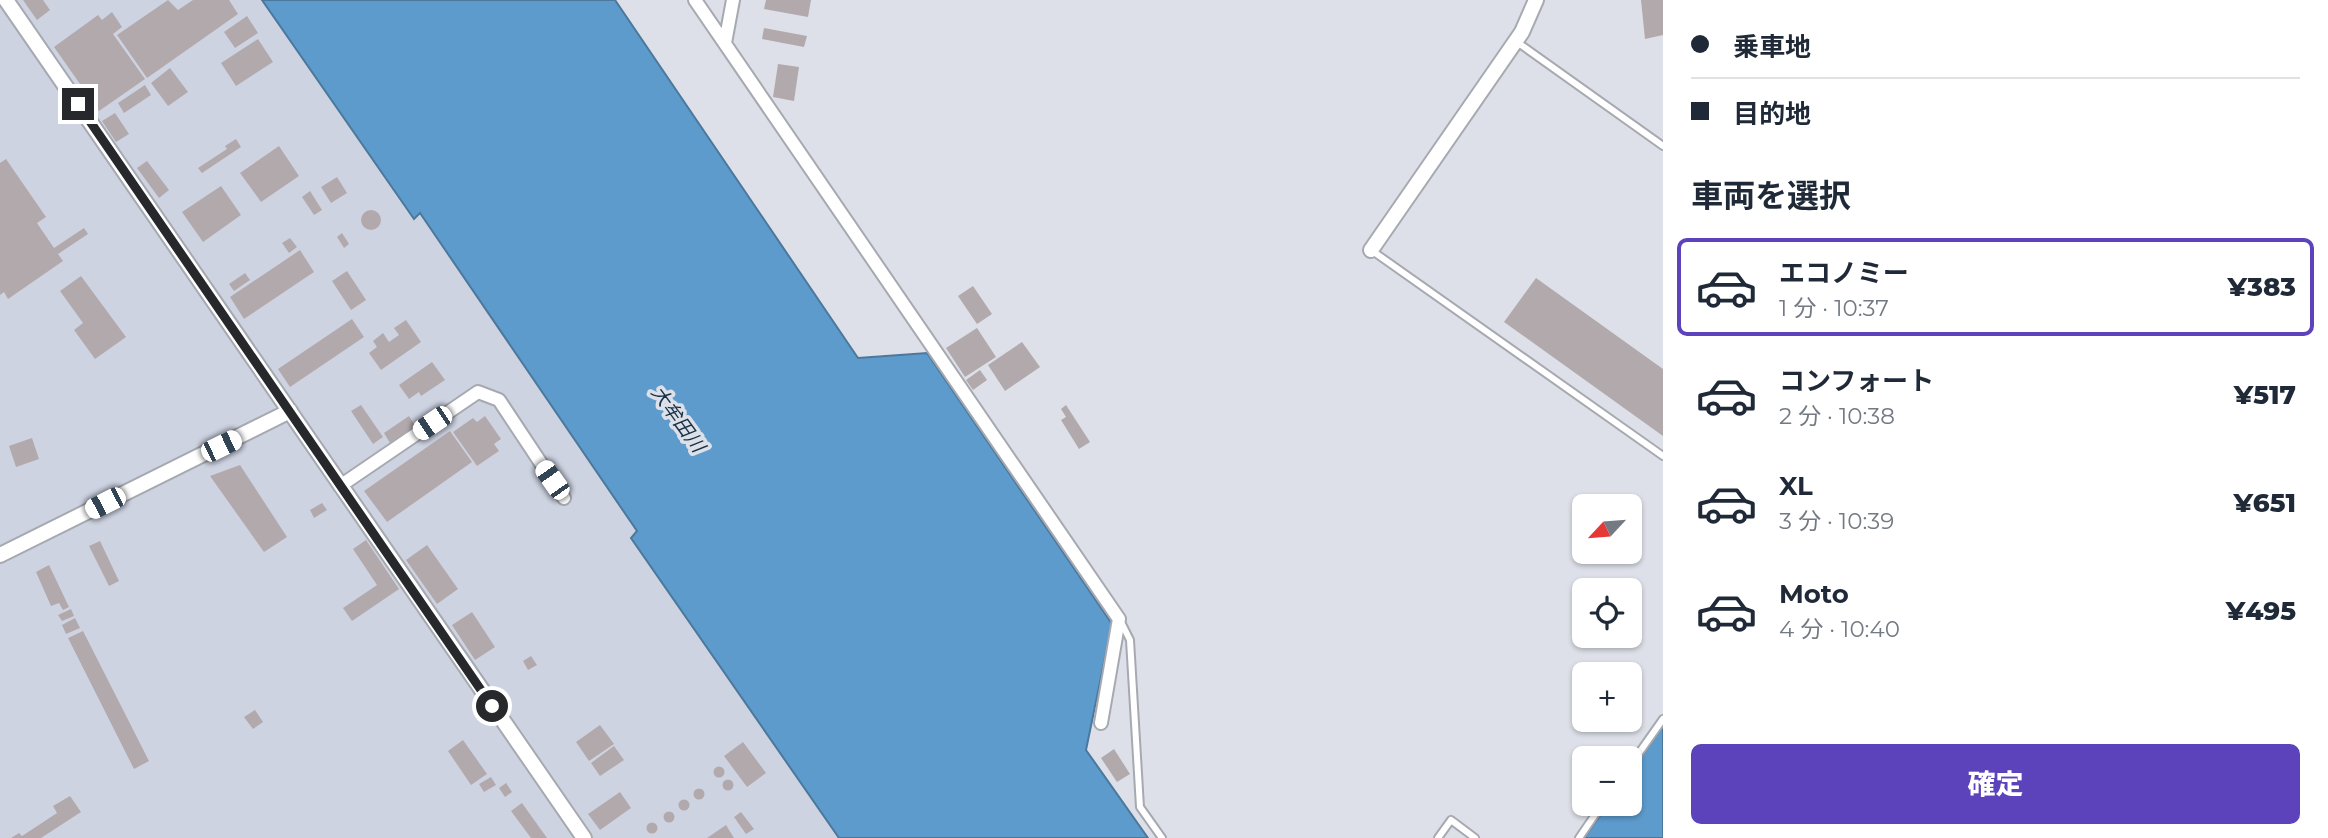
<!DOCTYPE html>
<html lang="ja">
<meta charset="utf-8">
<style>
:root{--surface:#fff;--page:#f6f6f7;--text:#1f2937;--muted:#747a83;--line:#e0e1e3;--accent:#5c42bb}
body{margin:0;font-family:Montserrat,"Noto Sans JP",sans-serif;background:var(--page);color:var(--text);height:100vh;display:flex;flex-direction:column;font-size:26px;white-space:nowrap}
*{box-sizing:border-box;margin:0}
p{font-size:23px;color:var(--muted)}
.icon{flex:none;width:38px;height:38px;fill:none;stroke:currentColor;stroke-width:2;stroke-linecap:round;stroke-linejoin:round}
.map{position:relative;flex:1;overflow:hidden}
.sheet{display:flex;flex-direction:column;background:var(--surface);width:665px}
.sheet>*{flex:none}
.hud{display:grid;align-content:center;height:154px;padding:0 28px;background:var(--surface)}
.needle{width:46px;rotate:244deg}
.fabs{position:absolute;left:1572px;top:494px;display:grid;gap:14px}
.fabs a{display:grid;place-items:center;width:70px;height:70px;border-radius:10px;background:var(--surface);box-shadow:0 2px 5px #0004;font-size:35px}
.end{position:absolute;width:32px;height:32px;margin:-16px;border:9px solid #27282b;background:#fff;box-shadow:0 0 0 4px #fff}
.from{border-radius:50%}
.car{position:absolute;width:21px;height:42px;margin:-21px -10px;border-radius:9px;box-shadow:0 0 5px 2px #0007;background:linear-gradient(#fff 24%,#345 0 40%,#fff 0 76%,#345 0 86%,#fff 0)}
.hud b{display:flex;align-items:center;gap:24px;height:66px;font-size:26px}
.hud b+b{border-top:2px solid var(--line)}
.hud i{width:18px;height:18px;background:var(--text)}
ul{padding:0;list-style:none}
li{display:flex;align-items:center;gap:21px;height:98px;margin:0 14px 10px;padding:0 14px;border:4px solid transparent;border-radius:10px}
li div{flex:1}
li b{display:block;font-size:26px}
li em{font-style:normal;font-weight:800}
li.current{border-color:var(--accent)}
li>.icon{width:63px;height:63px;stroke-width:1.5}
h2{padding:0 28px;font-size:32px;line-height:84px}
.action{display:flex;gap:14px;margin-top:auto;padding:14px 28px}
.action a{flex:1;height:80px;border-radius:10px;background:var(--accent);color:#fff;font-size:28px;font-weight:800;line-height:80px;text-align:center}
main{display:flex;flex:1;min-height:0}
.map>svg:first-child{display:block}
</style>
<main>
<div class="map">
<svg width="1663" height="838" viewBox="0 0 1663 838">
<rect width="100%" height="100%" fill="#dde0e8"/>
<path fill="#ced3e2" d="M 0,0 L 262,0 L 413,218 L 420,212 L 637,531 L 631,538 L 839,838 L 0,838 Z"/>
<path fill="#5c9bcc" stroke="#4c789c" stroke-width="2" d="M 262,0 L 615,0 L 858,358 L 927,353 L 1112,624 L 1086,750 L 1148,838 L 839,838 L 631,538 L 637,531 L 420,213 L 414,219 Z
M 1663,726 L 1663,838 L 1584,838 L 1609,803 L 1629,803 L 1629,774 Z"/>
<path fill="#b2a9ac" d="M 23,0 L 43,0 L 50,10 L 37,20 Z
M 168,0 L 178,10 L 193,0 L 229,0 L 238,14 L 147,78 L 117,35 Z
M 766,0 L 811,0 L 808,17 L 764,9 Z
M 1641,0 L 1663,0 L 1663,35 L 1645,39 Z
M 112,12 L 122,27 L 113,34 L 145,79 L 99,111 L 54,47 L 98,15 L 102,20 Z
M 247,16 L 258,33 L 235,48 L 224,32 Z
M 764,28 L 807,36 L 804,47 L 762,39 Z
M 258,39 L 273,62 L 236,86 L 221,63 Z
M 778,64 L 799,67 L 794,101 L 773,97 Z
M 170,68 L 188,92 L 168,106 L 151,83 Z
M 145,85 L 151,95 L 124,113 L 118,103 Z
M 115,113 L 129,134 L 116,142 L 102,121 Z
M 236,139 L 241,147 L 202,173 L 198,168 L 227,149 L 225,146 Z
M 279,146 L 299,176 L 261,202 L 240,173 Z
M 6,159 L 46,217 L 37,223 L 54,248 L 84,228 L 88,234 L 58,254 L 63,261 L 8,299 L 4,292 L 0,295 L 0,163 Z
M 147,161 L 169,190 L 159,198 L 137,168 Z
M 337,177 L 347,193 L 331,203 L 321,187 Z
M 221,186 L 241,215 L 203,242 L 182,212 Z
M 310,191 L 322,210 L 314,215 L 302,197 Z
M361 220a10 10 0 1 1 20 0a10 10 0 1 1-20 0Z
M 342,233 L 349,244 L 344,248 L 337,237 Z
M 290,238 L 297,247 L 289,253 L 282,243 Z
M 300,250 L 314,272 L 244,319 L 230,297 Z
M 347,271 L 366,300 L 351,310 L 332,281 Z
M 245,273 L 250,280 L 234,291 L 229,284 Z
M 81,276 L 126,337 L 95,359 L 74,330 L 83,323 L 60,291 Z
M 1536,278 L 1663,369 L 1663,436 L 1504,322 Z
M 973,286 L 992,314 L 977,324 L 958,296 Z
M 352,319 L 364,337 L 290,387 L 278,369 Z
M 406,320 L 421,342 L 381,370 L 369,353 L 377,347 L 373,341 L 383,333 L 389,342 L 399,335 L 394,328 Z
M 977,328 L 996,357 L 965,377 L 946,348 Z
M 1022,342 L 1040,367 L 1005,391 L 988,365 Z
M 432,362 L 445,380 L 421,396 L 419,392 L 409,399 L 399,385 Z
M 980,370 L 987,380 L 973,390 L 966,380 Z
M 361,405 L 383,437 L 373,444 L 351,411 Z
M 1066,405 L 1090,442 L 1079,449 L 1061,420 L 1066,417 L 1061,409 Z
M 409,416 L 416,427 L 390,443 L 384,433 Z
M 485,416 L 501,439 L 494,444 L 499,451 L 477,466 L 453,432 L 473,418 L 477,422 Z
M 450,431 L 472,462 L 387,522 L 364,491 Z
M 32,438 L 39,459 L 16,467 L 9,446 Z
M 240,465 L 287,537 L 264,552 L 210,476 Z
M 322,503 L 327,510 L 314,518 L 310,510 Z
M 366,540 L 399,589 L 352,621 L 343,608 L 377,585 L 353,549 Z
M 100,541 L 119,581 L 109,586 L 89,546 Z
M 427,545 L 458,589 L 437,604 L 406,560 Z
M 49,565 L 69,607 L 63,610 L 59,603 L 51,606 L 36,572 Z
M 71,609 L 74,616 L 62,621 L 58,615 Z
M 472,612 L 495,647 L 475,660 L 452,625 Z
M 75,618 L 80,628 L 66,634 L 62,625 Z
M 83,631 L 149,761 L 134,769 L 68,638 Z
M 531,656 L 537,665 L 528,670 L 523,661 Z
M 255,710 L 263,722 L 253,729 L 244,717 Z
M 600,725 L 614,744 L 589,761 L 576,742 Z
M 463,740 L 487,774 L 471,785 L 448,751 Z
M 743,742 L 766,773 L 747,787 L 724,756 Z
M 614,746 L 624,760 L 600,776 L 591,763 Z
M 1114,749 L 1130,774 L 1117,782 L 1101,758 Z
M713.5 772a5.5 5.5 0 1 1 11 0a5.5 5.5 0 1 1-11 0Z
M 491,777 L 496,785 L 484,792 L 479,784 Z
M722.5 785a5.5 5.5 0 1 1 11 0a5.5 5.5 0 1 1-11 0Z
M 506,783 L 512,792 L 505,797 L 499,788 Z
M693.5 794a5.5 5.5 0 1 1 11 0a5.5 5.5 0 1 1-11 0Z
M 620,792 L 631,808 L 600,830 L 588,814 Z
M 70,796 L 81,812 L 41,838 L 11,838 L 19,833 L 22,836 L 57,813 L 53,806 Z
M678.5 805a5.5 5.5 0 1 1 11 0a5.5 5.5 0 1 1-11 0Z
M 522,803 L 547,838 L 531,838 L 511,811 Z
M663.5 817a5.5 5.5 0 1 1 11 0a5.5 5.5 0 1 1-11 0Z
M 741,812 L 754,829 L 746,834 L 734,817 Z
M646.5 828a5.5 5.5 0 1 1 11 0a5.5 5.5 0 1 1-11 0Z
M 726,825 L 734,838 L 707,838 Z"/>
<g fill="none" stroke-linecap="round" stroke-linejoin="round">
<g stroke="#a6a9b0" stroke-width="10">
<path id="service" d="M 1517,42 L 1663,146
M 1371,250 L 1663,456
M 1121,622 L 1130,640 L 1140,807 L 1162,838
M 1629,767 L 1663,719
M 1438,838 L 1451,820 L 1475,838
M 1579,838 L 1603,803"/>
</g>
<g stroke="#a6a9b0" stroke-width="16">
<path id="minor" d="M 695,0 L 1119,619 L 1101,723
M 725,43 L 733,0
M 340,486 L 478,392 L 499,400 L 564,498"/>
</g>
<g stroke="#a6a9b0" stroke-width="18">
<path id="tertiary" d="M 6,0 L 584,838
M 1371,250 L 1522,32 L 1536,0
M 0,555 L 290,411"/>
</g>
<use href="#service" stroke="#fff" stroke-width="6"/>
<use href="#minor" stroke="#fff" stroke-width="12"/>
<use href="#tertiary" stroke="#fff" stroke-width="14"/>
</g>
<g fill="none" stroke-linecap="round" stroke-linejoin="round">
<path stroke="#27282b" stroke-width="9" d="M 78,104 L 492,706"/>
</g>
<g text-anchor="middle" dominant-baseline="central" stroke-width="7" stroke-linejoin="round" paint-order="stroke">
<g font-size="19" font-style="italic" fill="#143045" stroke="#dde0e8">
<text transform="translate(678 419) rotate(54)">大牟田川</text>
</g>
</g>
</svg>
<div class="fabs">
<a><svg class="needle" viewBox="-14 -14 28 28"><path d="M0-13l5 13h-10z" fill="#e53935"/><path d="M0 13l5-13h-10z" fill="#747a83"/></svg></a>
<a><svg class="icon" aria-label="locate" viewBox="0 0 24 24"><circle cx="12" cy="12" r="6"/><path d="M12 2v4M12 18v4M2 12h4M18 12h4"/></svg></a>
<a>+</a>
<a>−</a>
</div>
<i class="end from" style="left:492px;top:706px"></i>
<i class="end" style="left:78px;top:104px"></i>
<i class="car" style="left:432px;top:423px;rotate:236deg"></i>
<i class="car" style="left:221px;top:446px;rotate:64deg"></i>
<i class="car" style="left:552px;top:480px;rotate:325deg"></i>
<i class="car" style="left:105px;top:503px;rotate:243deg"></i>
</div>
<section class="sheet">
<div class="hud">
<b><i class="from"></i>乗車地</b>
<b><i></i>目的地</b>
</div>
<h2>車両を選択</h2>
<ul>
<li class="current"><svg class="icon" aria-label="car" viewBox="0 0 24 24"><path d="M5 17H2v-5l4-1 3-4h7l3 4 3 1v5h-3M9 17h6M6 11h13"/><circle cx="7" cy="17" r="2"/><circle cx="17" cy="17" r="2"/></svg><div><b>エコノミー</b><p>1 分 · 10:37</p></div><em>¥383</em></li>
<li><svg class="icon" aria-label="car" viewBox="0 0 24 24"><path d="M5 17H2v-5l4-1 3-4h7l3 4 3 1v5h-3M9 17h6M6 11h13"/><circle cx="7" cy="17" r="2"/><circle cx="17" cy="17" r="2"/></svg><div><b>コンフォート</b><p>2 分 · 10:38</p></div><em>¥517</em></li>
<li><svg class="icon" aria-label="car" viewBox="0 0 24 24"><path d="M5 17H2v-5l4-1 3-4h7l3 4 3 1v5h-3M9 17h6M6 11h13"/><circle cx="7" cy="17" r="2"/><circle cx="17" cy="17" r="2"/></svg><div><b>XL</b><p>3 分 · 10:39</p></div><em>¥651</em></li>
<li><svg class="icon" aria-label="car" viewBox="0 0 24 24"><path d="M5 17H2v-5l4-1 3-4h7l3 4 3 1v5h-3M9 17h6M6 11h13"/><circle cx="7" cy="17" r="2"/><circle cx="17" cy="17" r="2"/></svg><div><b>Moto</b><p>4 分 · 10:40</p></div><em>¥495</em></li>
</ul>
<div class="action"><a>確定</a></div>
</section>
</main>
